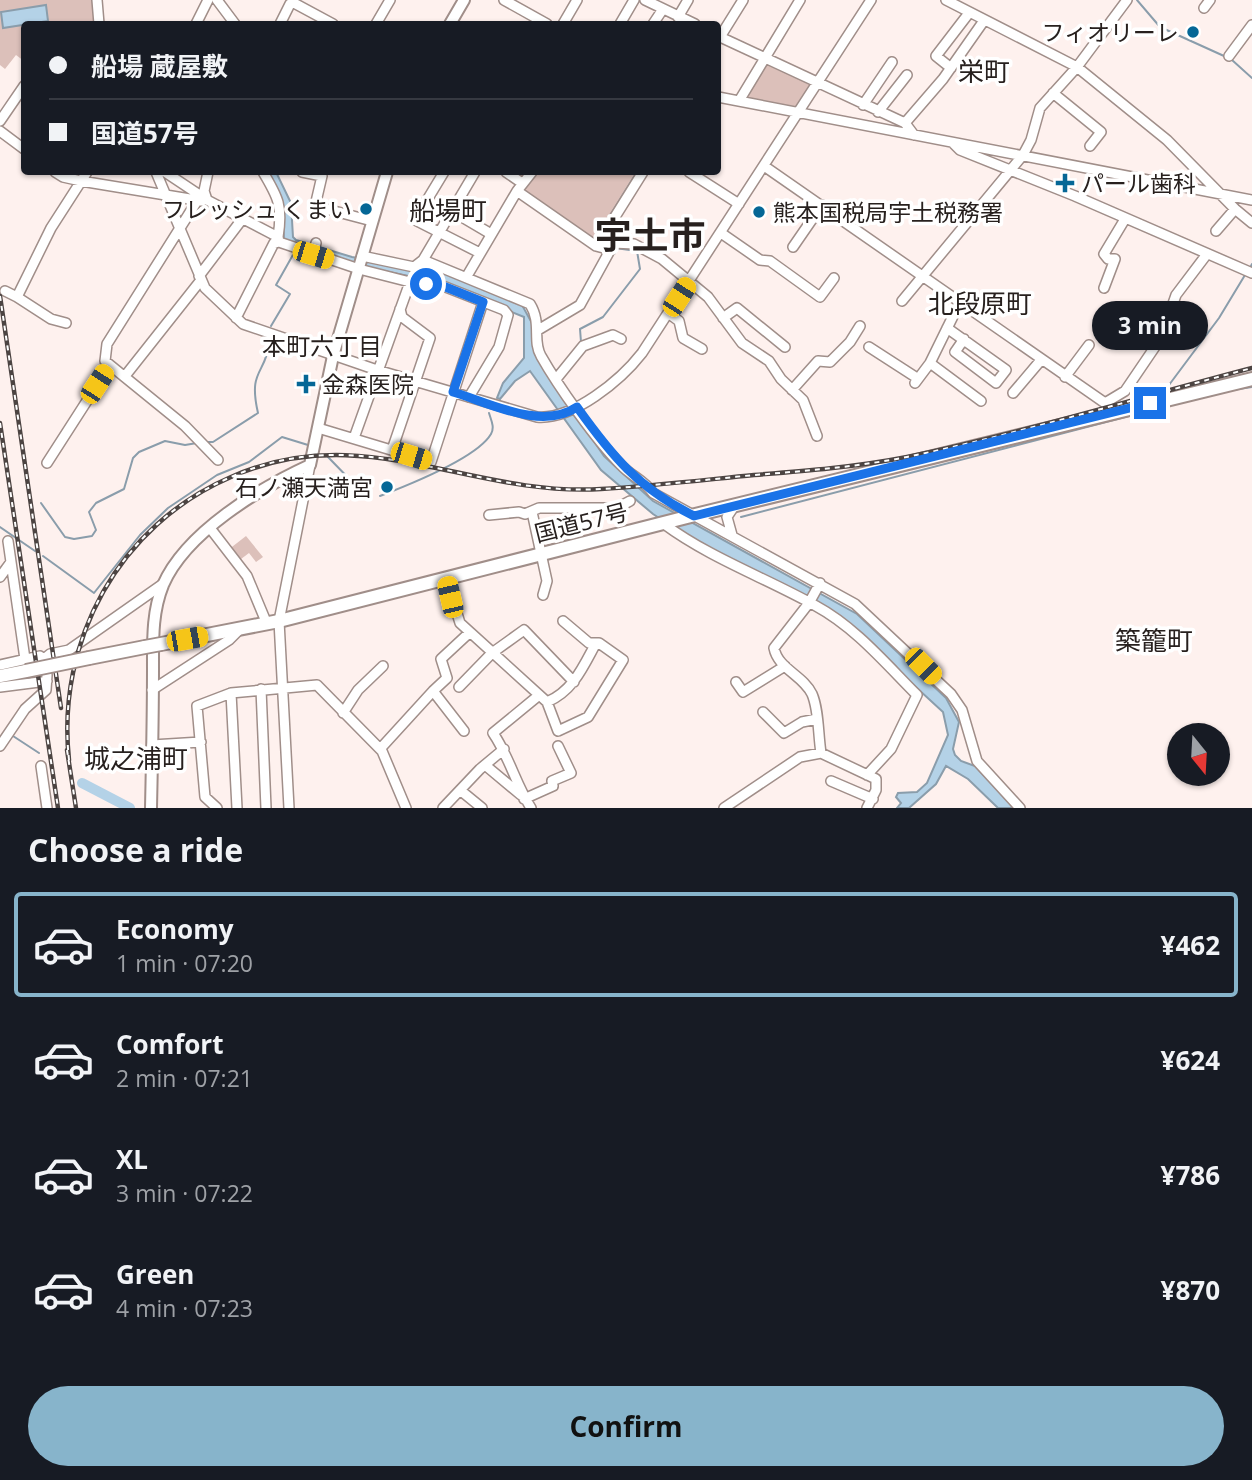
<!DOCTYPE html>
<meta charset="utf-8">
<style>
:root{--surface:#171b24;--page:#20242c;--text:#f1f3f6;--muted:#9ea1a6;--line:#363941;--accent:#87b4cb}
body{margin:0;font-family:"Open Sans","Noto Sans JP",sans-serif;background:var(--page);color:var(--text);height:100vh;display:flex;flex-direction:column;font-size:26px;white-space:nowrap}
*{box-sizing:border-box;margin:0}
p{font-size:23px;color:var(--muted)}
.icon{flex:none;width:38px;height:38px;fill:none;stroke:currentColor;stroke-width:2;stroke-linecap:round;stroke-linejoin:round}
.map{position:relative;height:808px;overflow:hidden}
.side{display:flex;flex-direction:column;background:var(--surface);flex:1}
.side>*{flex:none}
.top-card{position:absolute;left:21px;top:21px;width:700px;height:154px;border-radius:7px;box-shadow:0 2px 5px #0004;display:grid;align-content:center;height:154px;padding:0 28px;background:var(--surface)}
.needle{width:46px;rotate:162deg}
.tools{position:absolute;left:1167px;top:723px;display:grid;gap:14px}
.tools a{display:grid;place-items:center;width:63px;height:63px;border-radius:50%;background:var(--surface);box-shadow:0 2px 5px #0004;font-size:35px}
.end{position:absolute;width:32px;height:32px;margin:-16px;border:9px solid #1a73e8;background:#fff;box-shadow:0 0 0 4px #fff}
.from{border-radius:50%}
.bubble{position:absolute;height:49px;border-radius:24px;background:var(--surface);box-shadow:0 2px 5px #0004;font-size:23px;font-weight:700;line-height:49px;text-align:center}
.car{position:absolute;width:21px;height:42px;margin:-21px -10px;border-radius:9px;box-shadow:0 0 5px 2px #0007;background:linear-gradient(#f5c518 24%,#345 0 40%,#f5c518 0 76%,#345 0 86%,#f5c518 0)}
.top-card b{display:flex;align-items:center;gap:24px;height:66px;font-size:26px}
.top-card b+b{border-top:2px solid var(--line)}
.top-card i{width:18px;height:18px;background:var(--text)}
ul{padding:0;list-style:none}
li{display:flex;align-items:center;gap:21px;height:105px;margin:0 14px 10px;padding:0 14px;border:4px solid transparent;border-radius:7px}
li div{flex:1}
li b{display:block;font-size:26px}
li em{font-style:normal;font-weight:700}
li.active{border-color:var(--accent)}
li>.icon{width:63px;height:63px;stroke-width:1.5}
h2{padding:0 28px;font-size:32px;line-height:84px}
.primary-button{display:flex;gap:14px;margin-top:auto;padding:14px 28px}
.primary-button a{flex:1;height:80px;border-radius:42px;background:var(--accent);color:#111;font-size:28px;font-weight:700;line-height:80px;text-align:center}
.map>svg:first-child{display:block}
</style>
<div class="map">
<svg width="1252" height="808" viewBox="0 0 1252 808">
<rect width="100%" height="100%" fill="#fef1ee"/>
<path fill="#dcc0ba" d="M 0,0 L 92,0 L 94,24 L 24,24 L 24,61 L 16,55 L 5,69 L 0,65 Z
M 764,59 L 817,82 L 799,112 L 739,101 Z
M 535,172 L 641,172 L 602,236 L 608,242 L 604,247 L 521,191 Z
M 246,536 L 263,557 L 256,562 L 249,553 L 237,562 L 228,550 Z"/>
<path fill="#b4d2e7" stroke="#8a9dab" stroke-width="2" d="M 46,5 L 48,21 L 3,28 L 1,12 Z
M 267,172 L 276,172 L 291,203 L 293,237 L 296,240 L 352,257 L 444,273 L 522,305 L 533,325 L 535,354 L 604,456 L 653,501 L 857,614 L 946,698 L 959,722 L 953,749 L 955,755 L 961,761 L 975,766 L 1014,808 L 998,808 L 968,779 L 946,766 L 936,784 L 909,808 L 897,808 L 901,803 L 896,797 L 898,793 L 917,792 L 927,783 L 948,735 L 943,712 L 843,620 L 696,542 L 653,514 L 601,470 L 530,371 L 515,381 L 500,399 L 497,398 L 503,383 L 524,358 L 524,317 L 438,282 L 364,267 L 284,240 L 283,209 Z"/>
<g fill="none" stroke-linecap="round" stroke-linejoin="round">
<path stroke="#8a9dab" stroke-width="2" d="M 1137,0 L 1160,27 L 1224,56
M 1232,60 L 1252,78
M 597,242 L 596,238 L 637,172
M 1251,266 L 1252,264
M 271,326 L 290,294 L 276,285 L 294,253
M 581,342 L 580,329 L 603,317 L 640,269 L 637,251 L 615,248
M 1166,389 L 1219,318 L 1245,275
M 1232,390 L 1252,387
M 205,442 L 213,442 L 258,413 C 248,369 265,376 270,341
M 328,457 L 360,490 L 371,495
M 380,496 C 406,486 477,458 491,434 C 495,427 491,420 489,413
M 41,503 L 65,537 L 74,539 L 92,536 L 96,530 L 89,512 L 96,503 L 124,489 L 133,458 L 139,452 L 165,441 L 185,445 L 197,443
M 741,517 L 1156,409
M 0,527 L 35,551
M 43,556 L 94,593 L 140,535 L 168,508 L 217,475 L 249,462 L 282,437 L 308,445
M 13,736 L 39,753"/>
<path stroke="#b4d2e7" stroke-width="10" d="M 82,783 L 130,808"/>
<g stroke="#a08e89" stroke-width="12">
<path id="minor" d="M 97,0 L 99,24
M 217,0 L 235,24
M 504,0 L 547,24
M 645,0 L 695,24
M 946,0 L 1077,67 L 1167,140 L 1235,209 L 1252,223
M 1204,8 L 1210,0
M 678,17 L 688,0
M 196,24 L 208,0
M 280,24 L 290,4 L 294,3 L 333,24
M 376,24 L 390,0
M 563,24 L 577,0
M 620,24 L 634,0
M 653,24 L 663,9
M 718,36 L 905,123 L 914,135
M 720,37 L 743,0
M 1229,56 L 1252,25
M 951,68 L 936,56 L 969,13
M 1053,93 L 1101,132 L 1090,146
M 718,97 L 1252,200
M 739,101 L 800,0
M 863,105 L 892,62
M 878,112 L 907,75
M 0,121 L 24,86
M 905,123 L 943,79 L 983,22
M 0,131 L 24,149
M 953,143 L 960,150 L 1075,196 L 1252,273
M 764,166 L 1105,403 L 1125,391 L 1161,338 L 1176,295 L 1207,254
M 55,172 L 63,177 L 81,181 L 202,201
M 156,172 L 205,288 L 243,324 L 377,370 L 537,417 C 573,420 621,380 642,353 L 871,0
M 165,172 L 207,200 L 278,237 L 279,242 L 359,269 L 410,282 L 443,286 L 504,310 L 508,315 L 499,347 L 469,397
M 263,172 C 278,197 283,206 278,237
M 302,172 L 322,176 L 315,206 L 372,221
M 444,172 L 415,220 L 480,253
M 506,172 L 522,183
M 532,172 L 517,191 L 596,246 L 611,250
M 643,172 L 603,236 L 613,243 L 634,244 L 662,259 L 708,297 L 742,343 L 769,361 L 781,379 L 803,400 L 817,436
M 689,172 L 739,204
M 207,200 L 204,191 L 208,172
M 197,201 L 107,344 L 105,361 L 185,426 L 218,460
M 452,211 L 491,234
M 1216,231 L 1235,209
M 721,233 L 760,260 L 770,261 L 820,297 L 834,278
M 793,247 L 822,205
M 313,255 L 316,243
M 362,256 L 414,267 L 423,260 L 475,172
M 423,260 L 530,304 C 542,323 532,341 541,356 C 558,386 596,440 621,465 C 631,476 644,480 653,493 L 855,604 L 951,694 L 962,710 L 977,761 L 1020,808
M 199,276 L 243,218
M 467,276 L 517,191
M 1104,288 L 1115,259 L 1108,259 L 1104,254 L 1125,219
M 5,291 L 17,297
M 902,301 L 1023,155 L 1031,140 L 1040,108 L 1077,67 L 1127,0
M 668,313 L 679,321 L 683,338 L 702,349
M 236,318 L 274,243 L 279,242
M 723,318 L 737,308 L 785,347
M 66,323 L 51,319 L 17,297 L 51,228 L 87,172
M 1110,325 L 1156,345
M 947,328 L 1006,370 L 996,383 L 955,352 L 964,339
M 538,330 L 580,305 L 613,245
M 869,347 L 917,378
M 930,363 L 981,401
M 125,376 L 201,280
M 1065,377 L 1089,345
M 557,378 L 583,346 L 613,335 L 621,339
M 915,383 L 930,363 L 959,304
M 792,390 L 818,361 L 830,362 L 850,342 L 860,326
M 1013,393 L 1041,360
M 318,428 L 431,462 L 483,302
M 354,438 L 410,282
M 392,450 L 430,338 L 402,317 L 400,309
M 47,463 L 110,365
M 532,512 L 547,581 L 543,595
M 489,515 L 519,512 L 525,514 L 539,508 L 617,508 L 630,501
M 664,524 C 710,558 766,578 816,606 C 855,627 886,664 917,695 L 891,749 L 867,775
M 210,528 L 247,576 L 267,624
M 732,535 L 727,517 L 735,505
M 8,541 L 11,562
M 0,577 L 11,562 L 25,659
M 446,578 L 460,623 L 547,702 L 558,731 L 588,717 L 623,660 L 599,643 L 589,643 L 563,621
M 820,583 L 809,603 L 774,648 C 778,669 803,675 812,694 C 819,710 818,734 821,753
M 0,665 L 40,656 L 44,659
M 736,682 L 743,692 L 785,666
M 0,687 L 47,681
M 459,687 L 492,653 L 524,630 L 574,682
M 261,689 L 266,808
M 152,690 L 229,640 L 239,630
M 433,691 L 447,678 L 441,659 L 469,633
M 231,693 L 237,808
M 547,702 C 573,691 583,667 596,643
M 763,712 L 784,733 L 802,722 L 817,719
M 343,713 L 358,690 L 383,666
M 152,745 L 201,742
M 0,746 L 25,709 L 46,690 L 47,675 L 44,659 L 50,654 L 69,650 L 163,584
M 380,749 L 433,691 L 464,731
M 485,765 L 521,795
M 41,766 L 47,808
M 831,781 L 873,799
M 460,790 L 482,808
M 524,799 L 553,786 L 552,781 L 571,773 L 558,746
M 217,808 L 205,797 L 197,706 L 231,693 L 317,685 L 382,751 L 406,808
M 289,808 L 279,621 L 310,465
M 443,808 L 480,769 L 504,749
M 531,808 C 516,785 509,756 493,733 L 538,696
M 724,808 L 800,757 L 821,753 L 876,779 L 876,790 L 867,808"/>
</g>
<g stroke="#a08e89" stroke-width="14">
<path id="major" d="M 450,24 L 464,0
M 151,808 C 152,762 153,715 153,669 C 153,640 152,612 163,585 C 186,532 260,488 310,465 L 333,356 L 387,172"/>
</g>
<g stroke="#a08e89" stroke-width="16">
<path id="highway" d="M 161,644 L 279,621 L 687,517 L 1252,379
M 89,658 L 145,647
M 0,676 L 26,671"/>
</g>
<use href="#minor" stroke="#fff" stroke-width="9"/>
<use href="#major" stroke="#fff" stroke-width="10"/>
<use href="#highway" stroke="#fff" stroke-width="12"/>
<g stroke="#4c4442" stroke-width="4.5">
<path id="rail" d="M 0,296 L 61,708
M 0,423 L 58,808
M 67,750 L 76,808
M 69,760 C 56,641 119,525 231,477 C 364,418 468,497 601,489 C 652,486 703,480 754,475 C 805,471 856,467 907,457 C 1023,433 1137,398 1252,368"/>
</g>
<use href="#rail" stroke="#fff" stroke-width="2" stroke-dasharray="5" stroke-linecap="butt"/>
<g stroke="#a08e89" stroke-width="16" stroke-linecap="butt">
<path id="highway-bridge" d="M 145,647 L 161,644
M 26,671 L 89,658"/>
</g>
<use href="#highway-bridge" stroke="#fff" stroke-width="12"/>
</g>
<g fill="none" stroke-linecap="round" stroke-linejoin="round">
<path stroke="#1a73e8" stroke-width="9" d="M 426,284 L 443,286 L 483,302 L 453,392 C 490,403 542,431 577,407 C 612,456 638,488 694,516 L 1150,403"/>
</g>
<g fill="#056796" stroke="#fff" stroke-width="2.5">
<circle cx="1193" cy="32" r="7"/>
<path d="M1061.5 172.5h7v7h7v7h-7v7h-7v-7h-7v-7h7z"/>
<circle cx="366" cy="209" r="7"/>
<circle cx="759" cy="212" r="7"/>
<path d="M302.5 373.5h7v7h7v7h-7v7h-7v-7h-7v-7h7z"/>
<circle cx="387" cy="487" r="7"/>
</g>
<g text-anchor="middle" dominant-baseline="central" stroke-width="7" stroke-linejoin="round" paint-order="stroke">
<g font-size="23" fill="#27201e" stroke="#fff" text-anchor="end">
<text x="1179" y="32">フィオリーレ</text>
<text x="1081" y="183" text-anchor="start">パール歯科</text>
<text x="352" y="209">フレッシュ くまい</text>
<text x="773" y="212" text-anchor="start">熊本国税局宇土税務署</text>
<text x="322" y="384" text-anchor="start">金森医院</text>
<text x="373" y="487">石ノ瀬天満宮</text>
</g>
<g font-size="23" fill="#27201e" stroke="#fff">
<text transform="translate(581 522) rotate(-14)">国道57号</text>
</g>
<g font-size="24" fill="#27201e" stroke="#fff">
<text x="322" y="345">本町六丁目</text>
</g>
<g font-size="26" fill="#27201e" stroke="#fff">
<text x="984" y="71">栄町</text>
<text x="448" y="210">船場町</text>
<text x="980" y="303">北段原町</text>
<text x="1154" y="640">築籠町</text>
<text x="136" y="758">城之浦町</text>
</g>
<g font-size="37" font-weight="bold" fill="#27201e" stroke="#fff">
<text x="650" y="234">宇土市</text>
</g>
</g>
</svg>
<div class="tools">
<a><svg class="needle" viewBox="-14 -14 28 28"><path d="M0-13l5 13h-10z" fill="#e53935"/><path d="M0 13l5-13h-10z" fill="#9ea1a6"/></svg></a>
</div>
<i class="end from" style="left:426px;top:284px"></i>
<i class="end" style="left:1150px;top:403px"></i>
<div class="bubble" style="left:1092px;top:301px;width:116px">3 min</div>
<i class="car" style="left:313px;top:255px;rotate:107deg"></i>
<i class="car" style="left:679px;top:297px;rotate:33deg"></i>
<i class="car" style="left:97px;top:384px;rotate:33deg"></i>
<i class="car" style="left:411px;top:456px;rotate:107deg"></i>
<i class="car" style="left:450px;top:597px;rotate:347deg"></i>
<i class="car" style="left:187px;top:639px;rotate:80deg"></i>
<i class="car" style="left:923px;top:666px;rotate:135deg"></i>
<div class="top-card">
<b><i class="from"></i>船場 蔵屋敷</b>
<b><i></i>国道57号</b>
</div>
</div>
<section class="side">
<h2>Choose a ride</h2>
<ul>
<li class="active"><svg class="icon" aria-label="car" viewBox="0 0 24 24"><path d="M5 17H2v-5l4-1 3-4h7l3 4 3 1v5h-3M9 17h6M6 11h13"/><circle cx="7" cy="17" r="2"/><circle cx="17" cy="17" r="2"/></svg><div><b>Economy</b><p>1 min · 07:20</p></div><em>¥462</em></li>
<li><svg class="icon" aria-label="car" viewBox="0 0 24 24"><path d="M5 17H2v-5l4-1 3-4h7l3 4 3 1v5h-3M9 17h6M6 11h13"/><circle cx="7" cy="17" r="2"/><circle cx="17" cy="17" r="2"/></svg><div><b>Comfort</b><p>2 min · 07:21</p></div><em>¥624</em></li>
<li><svg class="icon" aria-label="car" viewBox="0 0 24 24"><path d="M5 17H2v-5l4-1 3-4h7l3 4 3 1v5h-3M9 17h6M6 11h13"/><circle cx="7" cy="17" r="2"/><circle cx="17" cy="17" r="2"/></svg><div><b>XL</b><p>3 min · 07:22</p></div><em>¥786</em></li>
<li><svg class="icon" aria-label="car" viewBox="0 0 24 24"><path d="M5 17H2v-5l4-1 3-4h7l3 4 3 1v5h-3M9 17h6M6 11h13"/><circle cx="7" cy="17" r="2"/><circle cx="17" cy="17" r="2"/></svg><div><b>Green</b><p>4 min · 07:23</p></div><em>¥870</em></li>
</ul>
<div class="primary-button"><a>Confirm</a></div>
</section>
